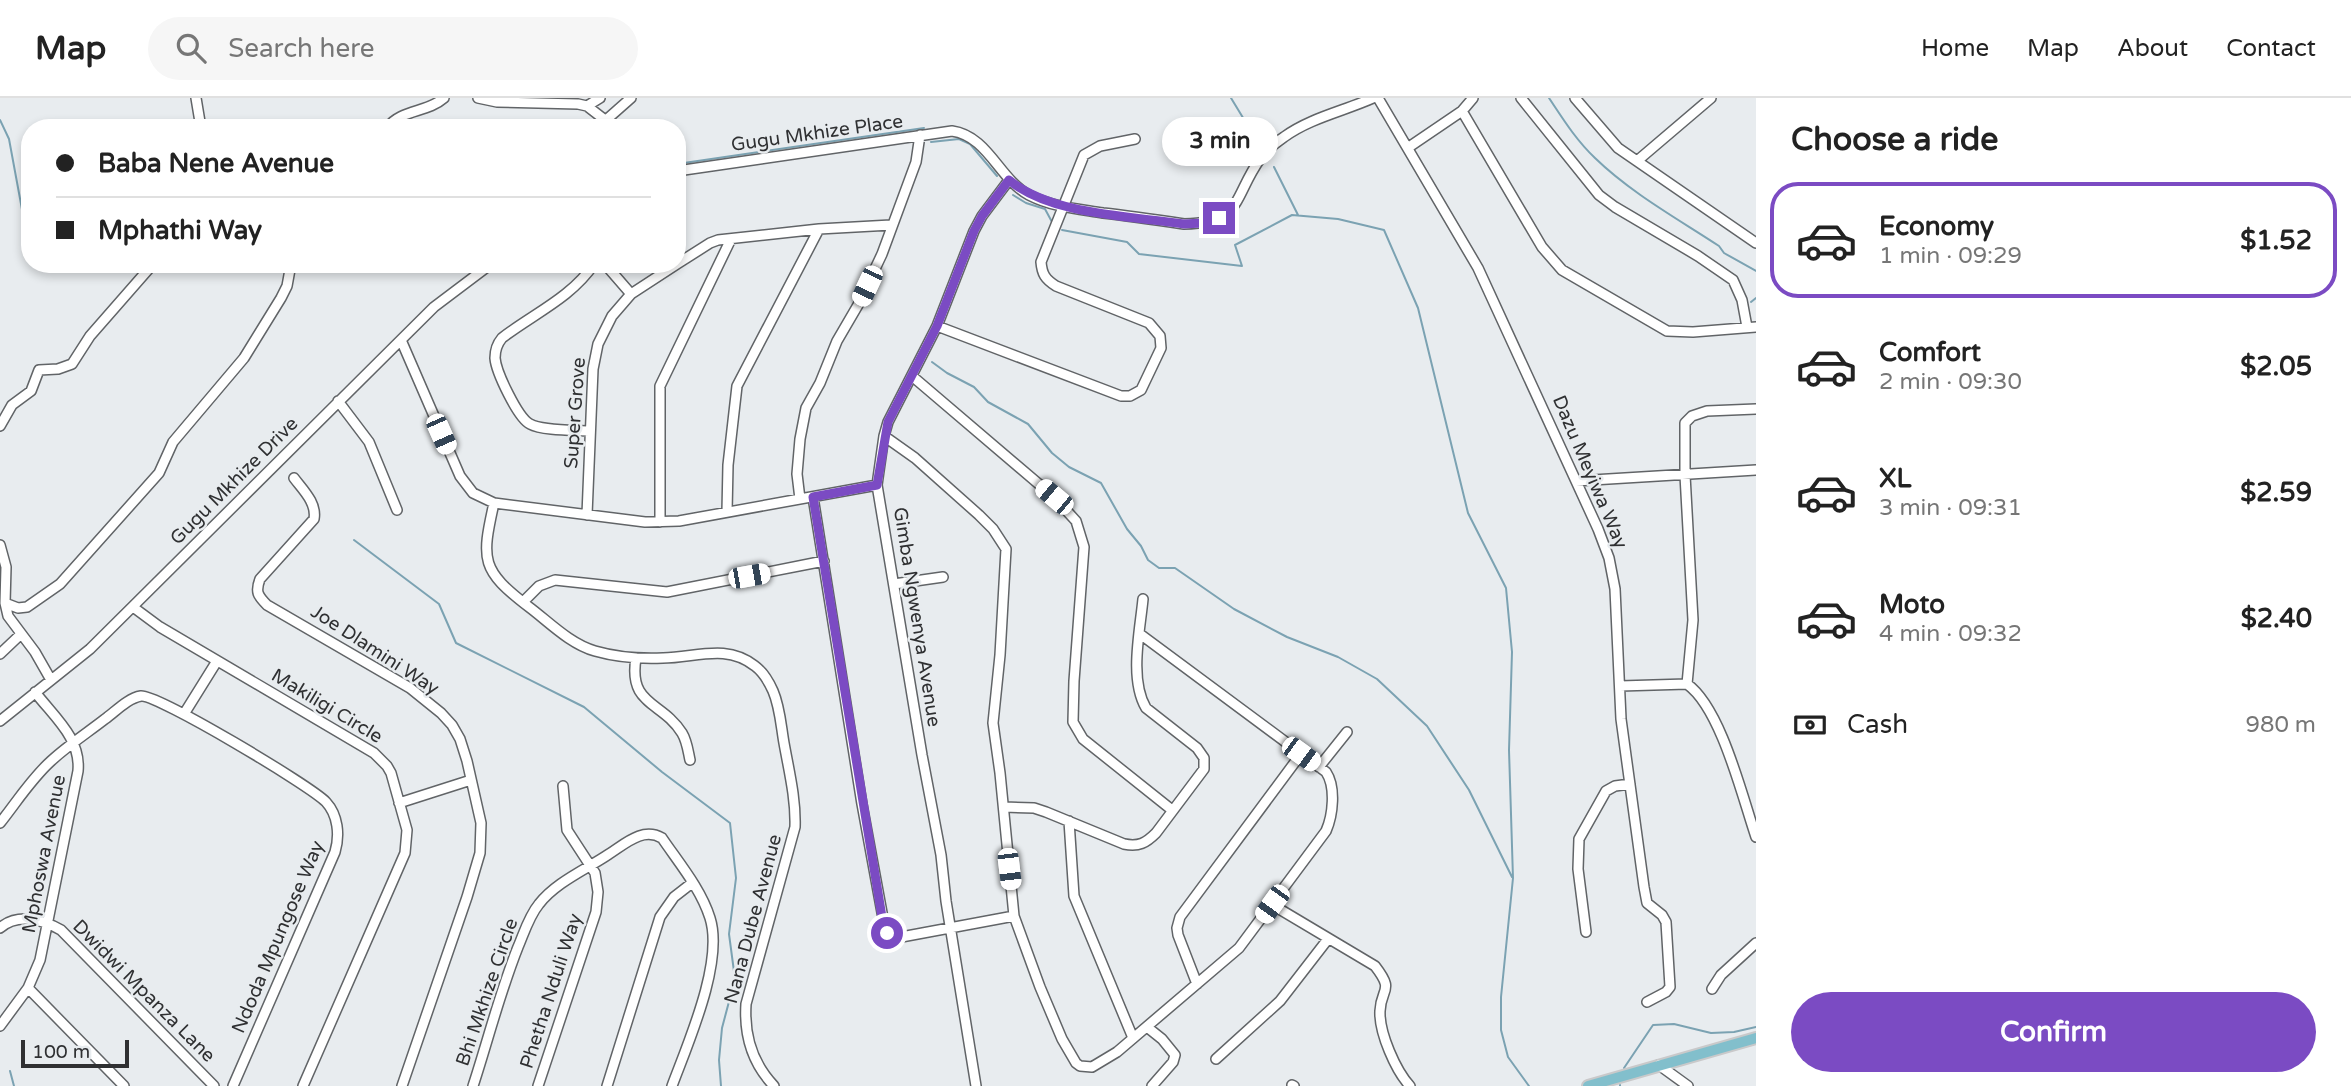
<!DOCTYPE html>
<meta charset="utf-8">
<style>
:root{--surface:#fff;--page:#f6f6f6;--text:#222;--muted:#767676;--line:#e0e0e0;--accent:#7b4bc3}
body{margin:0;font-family:"Varela Round",sans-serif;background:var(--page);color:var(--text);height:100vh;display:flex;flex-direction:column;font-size:26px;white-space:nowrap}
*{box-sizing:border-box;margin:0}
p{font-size:23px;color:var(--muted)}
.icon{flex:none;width:38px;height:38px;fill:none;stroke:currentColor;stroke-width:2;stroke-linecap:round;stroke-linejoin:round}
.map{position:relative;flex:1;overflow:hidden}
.sheet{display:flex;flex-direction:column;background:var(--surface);width:595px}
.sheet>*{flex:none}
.guide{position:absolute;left:21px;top:21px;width:665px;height:154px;border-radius:28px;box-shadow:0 4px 10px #0003;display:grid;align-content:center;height:154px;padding:0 35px;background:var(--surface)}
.scale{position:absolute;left:21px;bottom:18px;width:108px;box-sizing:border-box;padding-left:7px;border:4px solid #2f3032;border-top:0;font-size:19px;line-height:24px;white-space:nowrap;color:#2f3032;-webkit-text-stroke:5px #e8ecef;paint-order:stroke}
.end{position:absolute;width:32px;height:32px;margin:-16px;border:9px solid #7b4bc3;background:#fff;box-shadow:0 0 0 4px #fff}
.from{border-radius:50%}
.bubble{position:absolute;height:49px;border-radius:24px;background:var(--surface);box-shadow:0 4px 10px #0003;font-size:23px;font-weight:700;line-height:49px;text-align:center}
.car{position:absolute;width:21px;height:42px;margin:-21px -10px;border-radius:9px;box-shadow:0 0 5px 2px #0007;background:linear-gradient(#fff 24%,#345 0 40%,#fff 0 76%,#345 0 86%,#fff 0)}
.guide b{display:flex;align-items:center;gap:24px;height:66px;font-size:26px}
.guide b+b{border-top:2px solid var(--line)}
.guide i{width:18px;height:18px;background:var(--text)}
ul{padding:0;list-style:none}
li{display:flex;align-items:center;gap:21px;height:116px;margin:0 14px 10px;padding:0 21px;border:4px solid transparent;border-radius:28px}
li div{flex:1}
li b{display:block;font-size:26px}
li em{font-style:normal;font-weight:700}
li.current{border-color:var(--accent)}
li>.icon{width:63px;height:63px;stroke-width:1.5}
h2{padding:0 35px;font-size:32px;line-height:84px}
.pay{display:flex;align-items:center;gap:18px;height:77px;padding:0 35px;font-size:26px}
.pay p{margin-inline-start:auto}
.cta{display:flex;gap:14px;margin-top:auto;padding:14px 35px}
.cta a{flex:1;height:80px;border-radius:42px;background:var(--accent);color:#fff;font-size:28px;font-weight:700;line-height:80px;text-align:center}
header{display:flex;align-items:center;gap:42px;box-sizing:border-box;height:98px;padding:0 35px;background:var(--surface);border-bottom:2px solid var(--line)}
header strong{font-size:33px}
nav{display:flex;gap:38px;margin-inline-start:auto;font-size:24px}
.search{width:490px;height:63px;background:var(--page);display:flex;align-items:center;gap:18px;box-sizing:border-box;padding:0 24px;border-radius:38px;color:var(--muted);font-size:26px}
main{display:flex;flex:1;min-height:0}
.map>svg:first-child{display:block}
</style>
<header>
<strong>Map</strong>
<div class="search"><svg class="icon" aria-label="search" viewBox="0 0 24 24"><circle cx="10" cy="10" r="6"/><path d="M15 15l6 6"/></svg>Search here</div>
<nav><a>Home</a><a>Map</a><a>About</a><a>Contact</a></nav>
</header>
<main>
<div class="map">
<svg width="1756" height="988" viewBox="0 0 1756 988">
<rect width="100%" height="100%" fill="#e8ecef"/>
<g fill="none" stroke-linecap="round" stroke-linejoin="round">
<path stroke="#7ba2b2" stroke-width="2" d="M 1231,0 L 1262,51
M 1549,0 C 1563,21 1576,42 1595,60 C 1631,95 1678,121 1719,148 L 1724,155 L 1756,173
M 0,22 L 9,41 L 26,133
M 931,44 L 959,41 L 970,46 L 997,78
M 677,66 L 924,30
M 1274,69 L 1298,117
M 1013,97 L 1026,105 L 1045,111 L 1052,124
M 1062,132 L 1127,144 L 1139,156 L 1242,168 L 1235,147 L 1292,117 L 1338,121 L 1384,132 L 1418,210 L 1468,415 L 1506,490 L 1512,554 L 1509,652 L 1513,780 L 1501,899 L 1501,932 L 1508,959 L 1529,988
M 1751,204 L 1756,200
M 932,264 L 947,275 L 974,289 L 988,304 L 1028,326 L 1052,355 L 1069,369 L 1101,385 L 1127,431 L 1141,448 L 1148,462 L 1159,470 L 1175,470 L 1234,511 L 1287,539 L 1338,559 L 1377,581 L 1427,628 L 1469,692 L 1512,779
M 354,442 L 439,506 L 456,545 L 584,609 L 662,674 L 730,725 L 736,780 L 729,836 L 735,881 L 722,930 L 719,962 L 721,988
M 1624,970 L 1653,927 L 1674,926 L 1711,935 L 1734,934 L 1756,929
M 10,973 L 14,988
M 1620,988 L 1620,987"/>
<g stroke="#616467" stroke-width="12">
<path id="minor" d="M 196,0 L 201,30
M 478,0 L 497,4 L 578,6 L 587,8 L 605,22
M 1378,0 L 1478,170 L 1598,431 L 1609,460 L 1615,491 L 1621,621 L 1644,789 L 1647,805 L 1662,817 L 1666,824 L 1670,889 L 1666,894 L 1647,904
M 1521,0 L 1599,97 L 1615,109 L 1698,158 L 1733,182 L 1742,202 L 1747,229
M 1575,0 L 1618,50 L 1756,145
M 587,8 L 600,0
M 1462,13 L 1542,149 L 1562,172 L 1667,233 L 1693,234 L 1756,229
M 387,30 C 401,11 427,15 444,0
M 597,30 L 631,0
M 1409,49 L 1462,13 L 1473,0
M 1637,63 L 1711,0
M 677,73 L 952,33 C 988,38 999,81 1029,97 C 1052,109 1079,111 1103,115 C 1130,118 1157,122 1184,126 C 1243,125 1233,99 1260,61 C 1266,53 1275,45 1284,39 C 1310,20 1344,13 1373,0
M 605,166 L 631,196
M 677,166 L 710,145 L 718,142 L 819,131 L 891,127
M 937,228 L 1121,298 L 1130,298 L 1141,292 L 1161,250 L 1160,238 L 1149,225 L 1056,188 C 1045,181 1042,176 1041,164 L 1084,57 L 1100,48 L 1135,41
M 401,242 L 460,378 L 473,395 L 494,405 L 645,424 L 679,423 L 877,387
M 912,278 L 1054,399 L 1076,423 L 1084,449 L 1074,583 L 1073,624 L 1083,641 L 1172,712
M 338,303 L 369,344 L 397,412
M 0,328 L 12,307 L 31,293 L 39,272 L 58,271 L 72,266 L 90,238 L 153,166
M 589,333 C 574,332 543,333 530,326 C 518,320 496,274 495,260 C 495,252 497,246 502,240 C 533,216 571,200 594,166
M 884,338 L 915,360 L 979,417 L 993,431 L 1006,451 L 1000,557 L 993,625 L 1000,675 L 1014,818 L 1040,889 L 1062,941 L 1076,965 L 1080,968 L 1092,969 L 1117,954 L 1239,850 L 1326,733 C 1333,717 1336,689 1326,674 L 1140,536
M 294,380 C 303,392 317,405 314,421 L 260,481 C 255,494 258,498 267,507 L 410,590 L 441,615 L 452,627 L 460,641 L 467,663 L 481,725 L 480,755 L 467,799 L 402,988
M 1576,383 L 1756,372
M 813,399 L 862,706 L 885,831 L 887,835 L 896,840 L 1014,818
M 800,401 L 797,376 L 800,341 L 806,310 L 820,285 L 837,243 L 858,207 L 882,156 L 916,64 L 920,37
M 494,405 C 481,463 481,472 529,509 C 549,524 570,546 595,553 C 616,559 640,561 663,560 C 695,560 726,545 755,568 C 763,574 769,584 773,593 C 780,609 781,628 784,645 C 789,673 796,701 795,729 L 746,906 C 744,937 753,966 774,988
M 727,414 L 728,367 L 737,288 L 819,131
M 587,417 L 593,271 L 598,246 L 612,218 L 631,196 L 677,166
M 660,424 L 660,288 L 731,141
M 0,447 L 6,469 L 5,505 L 8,518 L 35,554 L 51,582
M 894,486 L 943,479
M 523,504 L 539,488 L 555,482 L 667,494 L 824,463
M 5,505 L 18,510 L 27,509 L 60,486 L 159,375 L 173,344 L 244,260 L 281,200 L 287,188 L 291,166
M 133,509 L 160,529 L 374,655 L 387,668 L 391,675 L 407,732 L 405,755 L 303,988
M 0,556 L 20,537
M 636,560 C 628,608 662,603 682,635 C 687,643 688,653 690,662
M 1687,586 L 1693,522 L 1685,377 L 1685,325 L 1692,318 L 1707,313 L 1756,311
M 1620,588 L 1687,586 C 1721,610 1742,698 1756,739
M 184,616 L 217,563
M 0,623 L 90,551 L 434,209 L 491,166
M 1319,669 L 1347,634
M 399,705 L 471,682
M 1004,709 L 1034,710 L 1046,714 L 1124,746 C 1139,749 1146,745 1156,735 L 1204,671 L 1204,660 L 1197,650 L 1146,610 C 1129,581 1140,533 1143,501
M 1069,723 L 1074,798 L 1133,940
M 0,725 C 16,705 31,681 51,663 C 67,648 87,635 105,621 C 116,613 128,600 141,598 C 157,596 311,688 326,704 C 338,717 340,737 335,754 L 233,988
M 1271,806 L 1375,868 C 1395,894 1381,889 1380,913 C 1379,935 1396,973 1410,988
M 0,830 C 17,815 42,821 61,832 L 214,988
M 1586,834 L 1578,771 L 1579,741 L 1606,693 L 1615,688 L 1630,686
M 1197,886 L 1178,837 L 1177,830 L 1180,819 L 1301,656
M 28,890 L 124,988
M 1712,891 L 1721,877 L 1756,845
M 0,928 L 28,890 L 40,862 L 78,673 C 81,640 54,619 35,594
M 1147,929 L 1162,941 L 1175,957 L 1173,964 L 1152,988
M 1216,961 L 1280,903 L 1328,841
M 1659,967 L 1688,988
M 1292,987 L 1294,988
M 473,988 C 488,942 500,894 518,849 C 524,835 529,818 539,806 C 556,784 587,771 609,756 C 626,745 643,729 662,740 C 679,765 701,791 710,820 C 724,864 688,945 672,988
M 538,988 L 596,814 L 598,794 L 595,775 L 567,732 L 563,688
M 607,988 L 660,819 L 674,799 L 692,785
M 976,988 L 946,803 L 941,757 L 922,657 L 877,387 L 884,338 L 888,324 L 937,228 L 974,133 L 982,118 L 1009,82"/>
</g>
<g stroke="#c9c9ca" stroke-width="14">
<path id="major" d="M 1588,988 L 1756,940"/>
</g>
<use href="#minor" stroke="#fff" stroke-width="9"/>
<use href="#major" stroke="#82bfcc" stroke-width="10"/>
</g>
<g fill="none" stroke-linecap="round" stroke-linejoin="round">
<path stroke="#7b4bc3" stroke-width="9" d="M 887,835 L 883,825 L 813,399 L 877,387 L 888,324 L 937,228 L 974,133 L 982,118 L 1009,82 C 1051,117 1130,118 1184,126 L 1202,125 L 1219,120"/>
</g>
<g text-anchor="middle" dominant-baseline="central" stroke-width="5" stroke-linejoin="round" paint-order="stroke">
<g font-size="19" fill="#2f3032" stroke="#e8ecef">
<text transform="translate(817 35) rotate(-8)">Gugu Mkhize Place</text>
<text transform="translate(575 315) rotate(-86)">Super Grove</text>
<text transform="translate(1590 374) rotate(67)">Dazu Meyiwa Way</text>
<text transform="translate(234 383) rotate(-45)">Gugu Mkhize Drive</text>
<text transform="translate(917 519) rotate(81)">Gimba Ngwenya Avenue</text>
<text transform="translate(375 552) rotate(33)">Joe Dlamini Way</text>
<text transform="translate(327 608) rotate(31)">Makiligi Circle</text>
<text transform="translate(44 756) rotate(-79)">Mphoswa Avenue</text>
<text transform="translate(753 821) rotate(-75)">Nana Dube Avenue</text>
<text transform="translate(278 839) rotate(-67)">Ndoda Mpungose Way</text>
<text transform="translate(144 893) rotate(45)">Dwidwi Mpanza Lane</text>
<text transform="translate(551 893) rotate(-72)">Phetha Nduli Way</text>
<text transform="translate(487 894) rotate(-71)">Bhi Mkhize Circle</text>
</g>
</g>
</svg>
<div class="scale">100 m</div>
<i class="end from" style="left:887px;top:835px"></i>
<i class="end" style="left:1219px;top:120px"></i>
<div class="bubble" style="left:1162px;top:19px;width:116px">3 min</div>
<i class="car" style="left:867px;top:188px;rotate:205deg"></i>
<i class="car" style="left:441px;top:336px;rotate:156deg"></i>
<i class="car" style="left:1054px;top:399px;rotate:310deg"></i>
<i class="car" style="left:749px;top:478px;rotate:80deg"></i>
<i class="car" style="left:1301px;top:656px;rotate:126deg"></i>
<i class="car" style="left:1009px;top:771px;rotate:173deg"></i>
<i class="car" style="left:1272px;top:806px;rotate:216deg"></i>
<div class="guide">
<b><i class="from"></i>Baba Nene Avenue</b>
<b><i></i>Mphathi Way</b>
</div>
</div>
<section class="sheet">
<h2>Choose a ride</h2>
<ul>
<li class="current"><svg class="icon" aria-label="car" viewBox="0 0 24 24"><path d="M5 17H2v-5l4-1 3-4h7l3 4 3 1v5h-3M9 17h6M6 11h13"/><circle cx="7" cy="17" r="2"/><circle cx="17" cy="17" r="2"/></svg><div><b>Economy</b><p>1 min · 09:29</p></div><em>$1.52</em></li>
<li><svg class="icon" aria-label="car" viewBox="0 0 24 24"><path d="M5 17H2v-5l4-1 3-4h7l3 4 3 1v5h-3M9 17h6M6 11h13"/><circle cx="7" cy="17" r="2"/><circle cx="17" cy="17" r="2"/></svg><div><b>Comfort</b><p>2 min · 09:30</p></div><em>$2.05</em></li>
<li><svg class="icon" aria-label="car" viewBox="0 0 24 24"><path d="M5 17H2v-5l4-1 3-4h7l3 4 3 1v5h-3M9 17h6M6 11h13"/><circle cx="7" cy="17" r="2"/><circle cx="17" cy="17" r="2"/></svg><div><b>XL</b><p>3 min · 09:31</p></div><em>$2.59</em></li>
<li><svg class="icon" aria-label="car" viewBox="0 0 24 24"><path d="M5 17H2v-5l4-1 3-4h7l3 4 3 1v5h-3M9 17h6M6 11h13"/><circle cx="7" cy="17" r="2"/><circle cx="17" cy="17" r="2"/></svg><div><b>Moto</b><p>4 min · 09:32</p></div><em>$2.40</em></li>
</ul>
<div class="pay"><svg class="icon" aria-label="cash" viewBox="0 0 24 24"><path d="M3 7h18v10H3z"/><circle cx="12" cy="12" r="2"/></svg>Cash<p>980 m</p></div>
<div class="cta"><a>Confirm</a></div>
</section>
</main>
